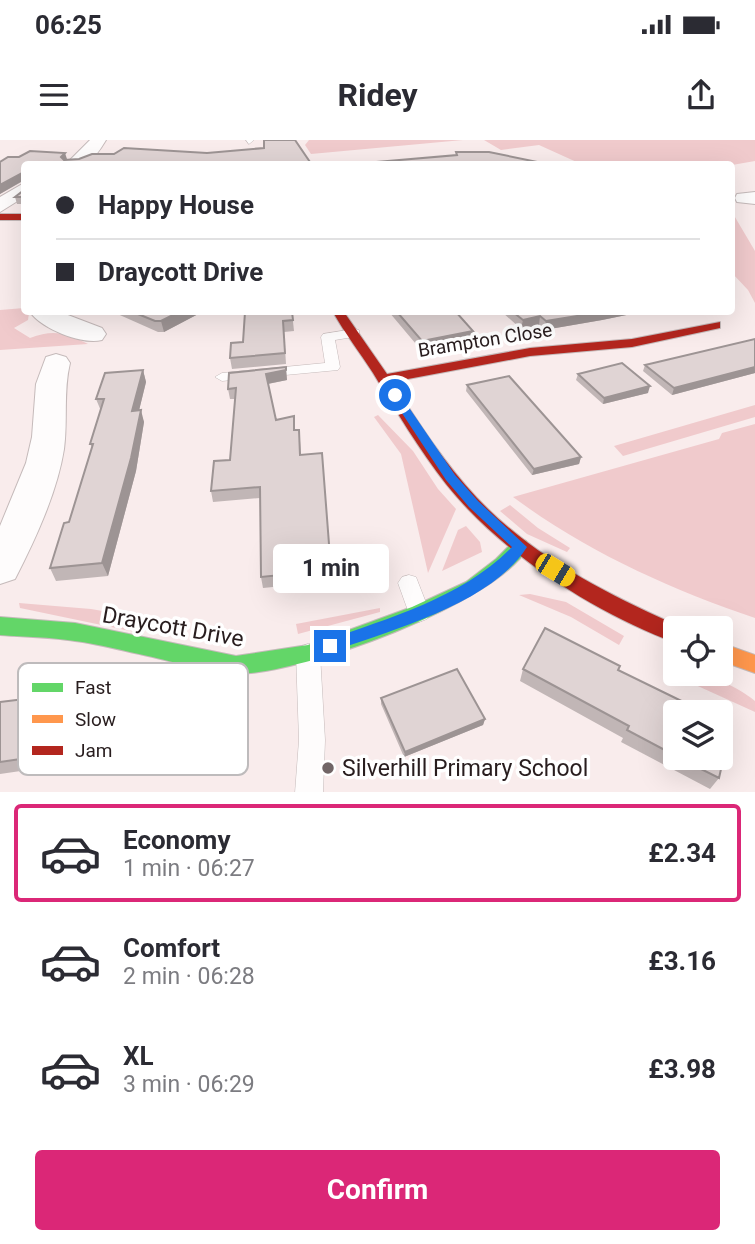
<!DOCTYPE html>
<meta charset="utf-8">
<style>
:root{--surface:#fff;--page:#f2f2f3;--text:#2b2b33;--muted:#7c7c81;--line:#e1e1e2;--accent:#db2777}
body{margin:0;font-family:Roboto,sans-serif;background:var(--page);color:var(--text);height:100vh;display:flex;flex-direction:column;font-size:26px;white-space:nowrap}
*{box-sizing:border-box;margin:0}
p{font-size:23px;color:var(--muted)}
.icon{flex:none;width:38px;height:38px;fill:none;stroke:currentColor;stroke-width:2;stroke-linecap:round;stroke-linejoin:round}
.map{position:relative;height:652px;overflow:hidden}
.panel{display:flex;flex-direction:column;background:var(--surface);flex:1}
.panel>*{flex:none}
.top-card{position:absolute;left:21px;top:21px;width:714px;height:154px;border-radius:7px;box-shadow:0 7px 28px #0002;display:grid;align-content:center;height:154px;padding:0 35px;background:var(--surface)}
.fabs{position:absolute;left:663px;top:476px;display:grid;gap:14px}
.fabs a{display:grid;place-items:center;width:70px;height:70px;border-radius:7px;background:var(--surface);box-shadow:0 7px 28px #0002;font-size:35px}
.end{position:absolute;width:32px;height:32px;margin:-16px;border:9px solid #1a73e8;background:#fff;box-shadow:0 0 0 4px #fff}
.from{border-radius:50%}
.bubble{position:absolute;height:49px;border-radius:7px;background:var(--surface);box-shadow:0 7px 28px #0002;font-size:23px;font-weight:700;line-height:49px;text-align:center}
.car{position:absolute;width:21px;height:42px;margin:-21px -10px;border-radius:9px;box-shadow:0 0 5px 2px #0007;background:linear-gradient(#f5c518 24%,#345 0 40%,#f5c518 0 76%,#345 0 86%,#f5c518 0)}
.top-card b{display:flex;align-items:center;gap:24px;height:66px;font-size:26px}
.top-card b+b{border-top:2px solid var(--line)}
.top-card i{width:18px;height:18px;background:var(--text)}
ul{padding:12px 0 0;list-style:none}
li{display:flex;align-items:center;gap:21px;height:98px;margin:0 14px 10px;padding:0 21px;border:4px solid transparent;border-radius:7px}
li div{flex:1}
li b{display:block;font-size:26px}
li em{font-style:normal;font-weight:700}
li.selected{border-color:var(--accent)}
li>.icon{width:63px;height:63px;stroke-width:1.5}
.action{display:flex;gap:14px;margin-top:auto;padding:14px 35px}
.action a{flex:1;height:80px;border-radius:7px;background:var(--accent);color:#fff;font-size:28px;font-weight:700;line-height:80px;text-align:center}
.status{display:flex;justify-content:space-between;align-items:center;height:49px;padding:0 35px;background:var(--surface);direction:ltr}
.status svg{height:19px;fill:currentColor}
header{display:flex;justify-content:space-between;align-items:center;height:91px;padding:0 35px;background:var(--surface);font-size:32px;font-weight:700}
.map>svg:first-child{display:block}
</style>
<div class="status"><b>06:25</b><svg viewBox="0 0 49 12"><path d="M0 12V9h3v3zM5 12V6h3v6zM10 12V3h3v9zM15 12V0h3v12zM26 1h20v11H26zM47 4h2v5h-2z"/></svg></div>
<header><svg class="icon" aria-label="menu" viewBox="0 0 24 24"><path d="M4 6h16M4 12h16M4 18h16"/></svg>Ridey<svg class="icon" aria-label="share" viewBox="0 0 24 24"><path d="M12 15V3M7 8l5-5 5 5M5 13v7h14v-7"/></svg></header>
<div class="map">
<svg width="755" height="653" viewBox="0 0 755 653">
<rect width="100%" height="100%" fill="#f9ecec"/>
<path fill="#f0cacc" d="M 309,0 L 463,0 L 311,14 L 305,5 Z
M 484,0 L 755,0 L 755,21 L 732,25 L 581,24 L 539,5 L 501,10 Z
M 732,72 L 755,111 L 755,163 L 748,150 L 732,133 Z
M 24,168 L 24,172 L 29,173 L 28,180 L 14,188 L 30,198 C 54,189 66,193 88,204 L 0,210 L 0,170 Z
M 755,265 L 755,277 L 623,316 L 614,306 Z
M 378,275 L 413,311 L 438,349 L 456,369 L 428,433 L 401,314 L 374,277 Z
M 755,284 L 755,478 C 669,449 586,411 513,357 L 719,299 L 722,293 Z
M 510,365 L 538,388 L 570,408 L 567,412 L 527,394 L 500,371 Z
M 466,386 L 480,402 L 482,412 L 442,431 L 458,390 Z
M 530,454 L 566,462 L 624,496 L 619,505 L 571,477 L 519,455 Z
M 19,463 L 91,469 L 143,478 L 135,492 L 20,468 Z
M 380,468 L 380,472 L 298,494 L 296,484 Z
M 673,521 L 676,534 C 704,534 732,542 755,561 L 755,572 L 667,532 Z"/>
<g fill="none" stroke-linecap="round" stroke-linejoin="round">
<g stroke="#c5baba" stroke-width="1">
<path id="lane" d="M 246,0 L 254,0 L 249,4 Z
M 354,189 L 359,190 L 359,196 L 335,200 L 340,227 L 338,230 L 222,241 L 215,237 L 222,233 L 325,223 L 321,197 L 323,194 Z
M 409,435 L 416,437 L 430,473 L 427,479 L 419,482 L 411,479 L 398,443 L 402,437 Z
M 308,504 L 316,507 L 320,514 L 325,600 L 323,653 L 295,653 L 299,600 L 296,514 L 300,507 Z"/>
</g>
<g stroke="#c5baba" stroke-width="2">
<path id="street" d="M 90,0 L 106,0 C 94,20 89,24 66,24 Z
M 24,43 L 24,57 L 0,72 L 0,57 Z
M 755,52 L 755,64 L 737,62 L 735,58 L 737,54 Z
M 30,172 L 60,172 L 102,188 L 106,194 L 102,200 C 82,205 42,189 30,172 Z
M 56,214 L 66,217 L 70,223 C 63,251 68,280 64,309 C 57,353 35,400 15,439 L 0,444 L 0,386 L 26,323 L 32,297 L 36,244 L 46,217 Z"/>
</g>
<g stroke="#c5baba" stroke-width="2">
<path id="fast" d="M 520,399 L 526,401 L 529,406 C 497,464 302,534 237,534 C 215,534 171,521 148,516 C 124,511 99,504 75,501 C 50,497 25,497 0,495 L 0,477 L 75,483 L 236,516 L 308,505 L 412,467 L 466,442 L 496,419 L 514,401 Z"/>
</g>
<g stroke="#c5baba" stroke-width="2">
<path id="slow" d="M 721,503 L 755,515 L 755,533 L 721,521 Z"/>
</g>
<g stroke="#c5baba" stroke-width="2">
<path id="jam" d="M 0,74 L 24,74 L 24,80 L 0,80 Z
M 333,172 L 344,172 L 387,234 L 530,208 L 632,199 L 720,182 L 720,188 L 632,207 L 530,216 L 392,242 C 418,282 444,323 477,358 C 534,418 609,455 683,488 L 676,488 L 676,503 C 594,473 500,412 446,344 C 419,309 396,271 373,233 C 360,213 344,192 333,172 Z"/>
</g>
<use href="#lane" fill="#fefcfc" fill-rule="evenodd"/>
<use href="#street" fill="#fefcfc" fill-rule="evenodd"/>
<use href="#fast" fill="#63d668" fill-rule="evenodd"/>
<use href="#slow" fill="#ff974d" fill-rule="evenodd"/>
<use href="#jam" fill="#b3261e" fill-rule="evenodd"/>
</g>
<path fill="#c1b6b6" d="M 456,12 L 547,24 L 24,24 L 24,64 L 17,64 L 15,57 L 24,50 L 23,41 L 0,54 L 0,22 L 310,22 L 353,24 L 456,15 Z
M 113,172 L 202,172 L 164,192 L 158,192 Z
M 292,172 L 294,191 L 284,192 L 286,224 L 232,229 L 230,218 L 243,202 Z
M 389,172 L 456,172 L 472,200 L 421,210 Z
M 502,172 L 641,172 L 602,180 L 544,190 L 539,185 L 521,189 Z
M 755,199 L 755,233 L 672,255 L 643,231 L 645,225 Z
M 286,227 L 287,240 L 268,244 L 276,280 L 295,290 L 300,301 L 301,315 L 322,313 L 332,441 L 263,448 L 261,437 L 260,358 L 213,362 L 211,351 L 230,320 L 235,259 L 230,259 L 228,249 Z
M 143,230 L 146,242 L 139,270 L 144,282 L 136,331 L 108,436 L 56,441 L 50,428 L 69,382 L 92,307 L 90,304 L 101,271 L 96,259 Z
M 578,234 L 648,253 L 603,264 L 576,240 Z
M 467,245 L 581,317 L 579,324 L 532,335 L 466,251 Z
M 523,529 L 618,530 L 676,572 L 676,618 L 721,618 L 719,638 L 710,649 L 621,602 L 623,598 L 520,541 Z
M 381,558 L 485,579 L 483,585 L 404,617 L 381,564 Z
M 0,562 L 81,565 L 69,624 L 0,634 Z
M 222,577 L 220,626 L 155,635 L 149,624 Z"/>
<path fill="#9d9494" d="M 65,13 L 67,19 L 63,24 L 61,17 Z
M 22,33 L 24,40 L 0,54 L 0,45 Z
M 179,172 L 202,172 L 164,192 L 161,181 Z
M 602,172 L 641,172 L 602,180 L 544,190 L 546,181 Z
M 540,176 L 539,185 L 521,189 L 523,180 Z
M 473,191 L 472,200 L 421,210 L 422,201 Z
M 755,227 L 755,233 L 672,255 L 674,248 Z
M 143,230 L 146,242 L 136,283 L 132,271 Z
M 286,230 L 287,240 L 267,244 L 266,234 Z
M 650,246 L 648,253 L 603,264 L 604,258 Z
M 141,270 L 144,282 L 136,331 L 108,436 L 102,423 Z
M 581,317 L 579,324 L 532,335 L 534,329 Z
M 74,553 L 81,565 L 69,624 L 61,613 Z
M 218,565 L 222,577 L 220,626 L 216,615 Z
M 485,579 L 483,585 L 404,617 L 405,612 Z"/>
<path fill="#e0d4d4" stroke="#9d9494" stroke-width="2" d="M 264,0 L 295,0 L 310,22 L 353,24 L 457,15 L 456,12 L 489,12 L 547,24 L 24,24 L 24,57 L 15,57 L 24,50 L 22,33 L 0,45 L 0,22 L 8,17 L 19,17 L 30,11 L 65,13 L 61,17 L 64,20 L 79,19 L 92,14 L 114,14 L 124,8 L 207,13 L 264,8 Z
M 133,172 L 179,172 L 161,181 L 155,181 Z
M 245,172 L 292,172 L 293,180 L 283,181 L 285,213 L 230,218 L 231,203 L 243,202 Z
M 397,172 L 456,172 L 473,191 L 422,201 Z
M 513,172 L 602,172 L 546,181 L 540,176 L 523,180 Z
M 755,199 L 755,227 L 674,248 L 645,225 Z
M 622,223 L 650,246 L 604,258 L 578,234 Z
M 286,227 L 286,230 L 266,234 L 276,280 L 294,276 L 294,290 L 299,290 L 300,315 L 322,313 L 331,430 L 261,437 L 260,347 L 211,351 L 214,321 L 230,320 L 236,248 L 228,249 L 229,233 Z
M 143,230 L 132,271 L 141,270 L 131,318 L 102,423 L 50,428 L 64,383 L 69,382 L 93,304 L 90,304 L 104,259 L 96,259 L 105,233 Z
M 509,236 L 581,317 L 534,329 L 467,245 Z
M 545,488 L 620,526 L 618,530 L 704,572 L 676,572 L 676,616 L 627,590 L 629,586 L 523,529 Z
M 457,529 L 485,579 L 405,612 L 381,558 Z
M 74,553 L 61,613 L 0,622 L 0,562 Z
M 721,581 L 731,585 L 719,638 L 679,618 L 721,618 Z"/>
<path fill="#1a73e8" d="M 395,252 L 399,253 L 455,335 L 478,361 L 527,407 C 491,464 391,490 330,512 L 323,506 L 325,501 C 391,477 462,458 512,407 L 469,367 L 446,340 L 390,255 Z"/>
<circle fill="#716566" stroke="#fff" stroke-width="2.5" cx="328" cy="628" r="7"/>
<g text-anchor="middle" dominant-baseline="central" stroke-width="7" stroke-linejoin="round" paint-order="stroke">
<g font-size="19" fill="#281d1e" stroke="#fff">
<text transform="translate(485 200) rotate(-9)">Brampton Close</text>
</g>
<g font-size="23" fill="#281d1e" stroke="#fff">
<text transform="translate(173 487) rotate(10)">Draycott Drive</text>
</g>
<g font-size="23" fill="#281d1e" stroke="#fff" text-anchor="start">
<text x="342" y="628">Silverhill Primary School</text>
</g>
</g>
<rect x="18" y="523" width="230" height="112" rx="10" fill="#fff" stroke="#bebbbc" stroke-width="2"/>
<rect x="32" y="543" width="31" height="9" fill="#63d668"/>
<rect x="32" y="575" width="31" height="8" fill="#ff974d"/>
<rect x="32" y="606" width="31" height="9" fill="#b3261e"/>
<g font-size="19" fill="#281d1e">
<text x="75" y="554">Fast</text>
<text x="75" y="586">Slow</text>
<text x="75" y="617">Jam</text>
</g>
</svg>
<div class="fabs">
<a><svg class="icon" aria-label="locate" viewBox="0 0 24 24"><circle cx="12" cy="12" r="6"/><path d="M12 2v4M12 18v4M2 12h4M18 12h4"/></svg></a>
<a><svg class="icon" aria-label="layers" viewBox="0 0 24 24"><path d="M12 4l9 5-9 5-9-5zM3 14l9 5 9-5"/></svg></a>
</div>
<i class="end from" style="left:395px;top:255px"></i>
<i class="end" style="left:330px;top:506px"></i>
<div class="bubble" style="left:273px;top:404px;width:116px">1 min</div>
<i class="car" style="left:555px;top:430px;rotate:121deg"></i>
<div class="top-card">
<b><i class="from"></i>Happy House</b>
<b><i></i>Draycott Drive</b>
</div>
</div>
<section class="panel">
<ul>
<li class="selected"><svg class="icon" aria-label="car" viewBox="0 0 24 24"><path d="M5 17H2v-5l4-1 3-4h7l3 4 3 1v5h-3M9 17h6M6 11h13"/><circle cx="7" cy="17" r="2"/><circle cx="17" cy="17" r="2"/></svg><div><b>Economy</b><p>1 min · 06:27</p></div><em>£2.34</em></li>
<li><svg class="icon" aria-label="car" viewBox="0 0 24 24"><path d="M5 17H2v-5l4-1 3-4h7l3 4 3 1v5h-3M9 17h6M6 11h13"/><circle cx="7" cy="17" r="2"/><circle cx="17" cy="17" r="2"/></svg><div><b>Comfort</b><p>2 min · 06:28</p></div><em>£3.16</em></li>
<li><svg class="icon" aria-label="car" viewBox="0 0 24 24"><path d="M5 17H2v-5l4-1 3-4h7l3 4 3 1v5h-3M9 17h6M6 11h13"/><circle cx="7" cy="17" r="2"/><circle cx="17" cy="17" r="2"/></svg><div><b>XL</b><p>3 min · 06:29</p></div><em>£3.98</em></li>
</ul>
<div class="action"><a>Confirm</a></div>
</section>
